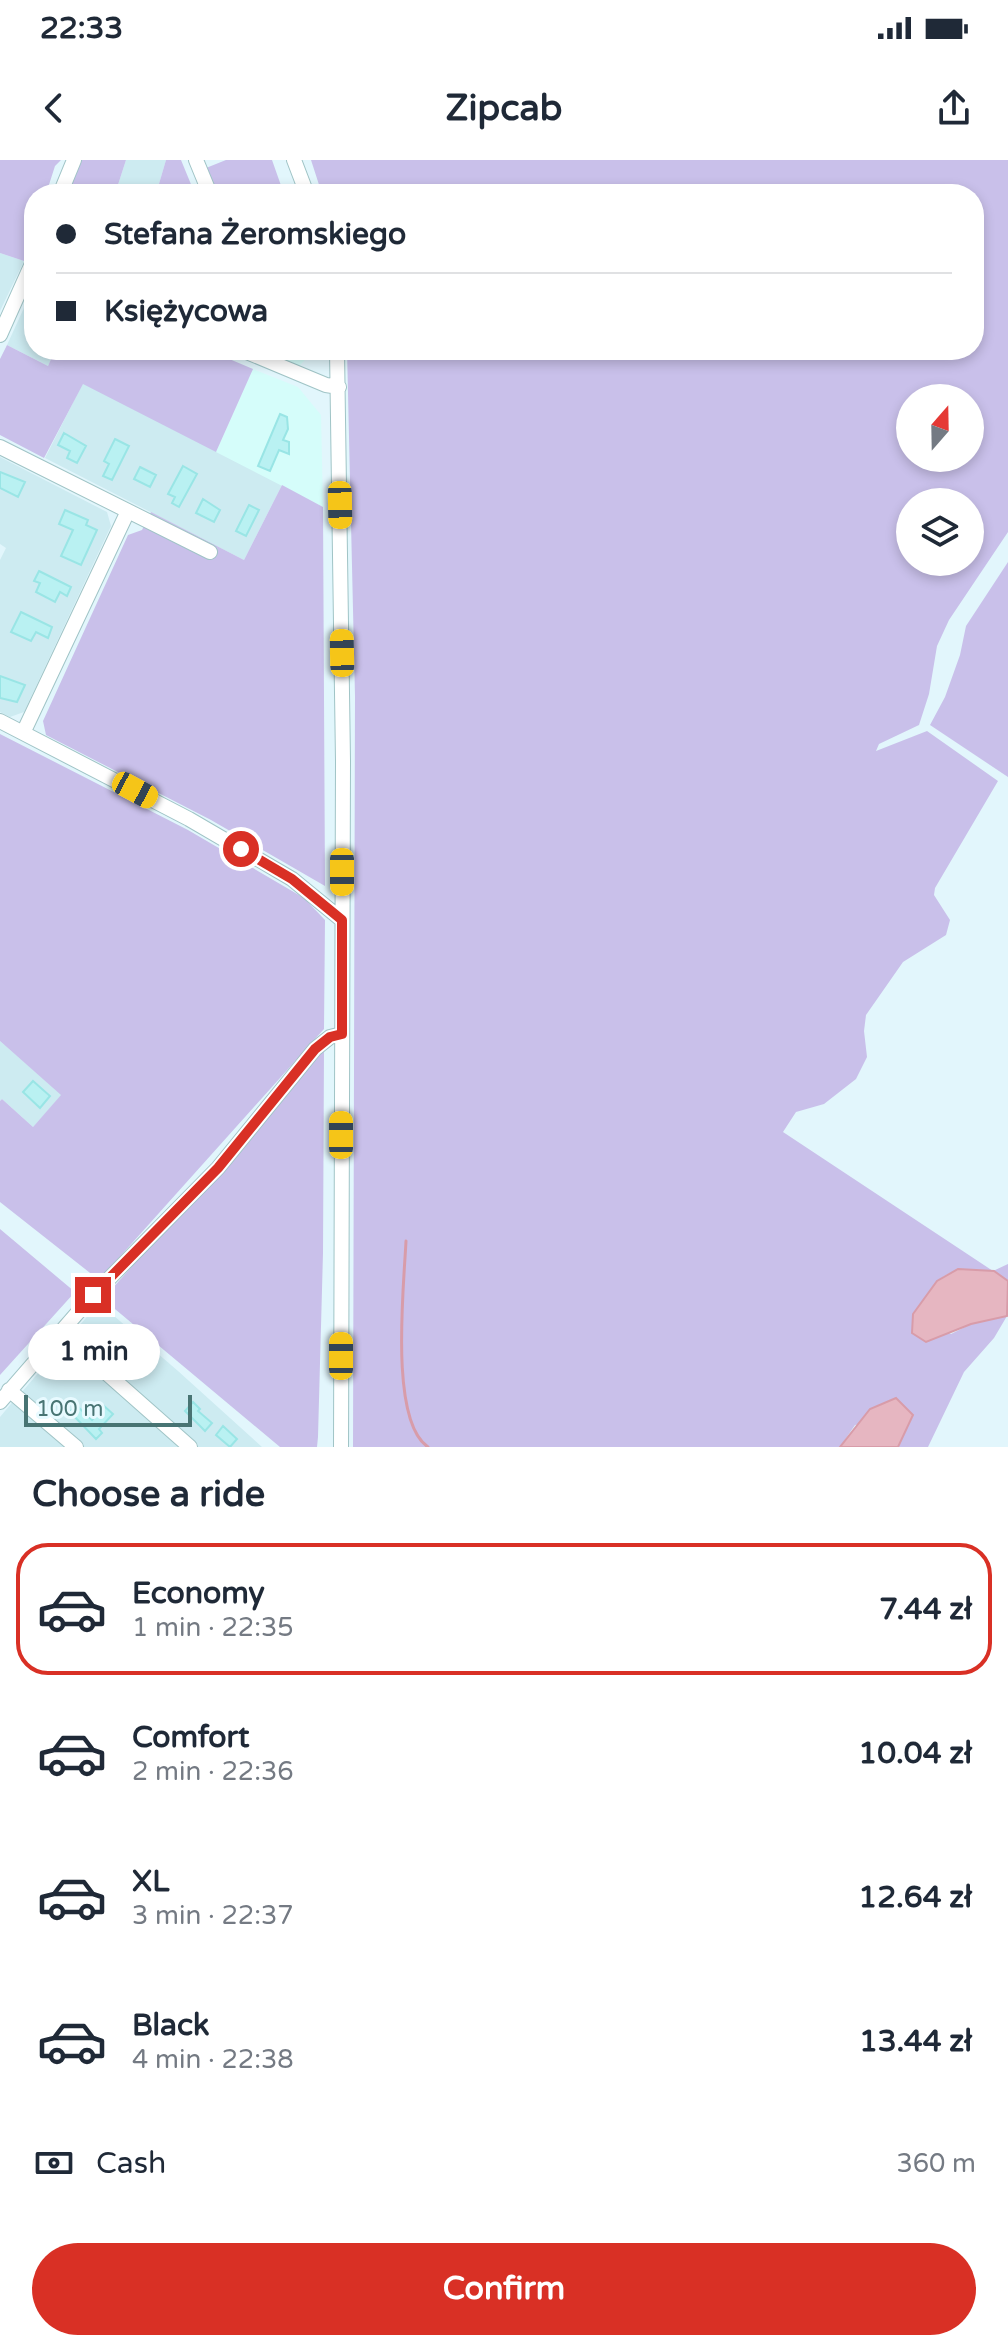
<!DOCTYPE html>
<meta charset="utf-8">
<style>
:root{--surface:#fff;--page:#f6f6f7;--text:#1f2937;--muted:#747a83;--line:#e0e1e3;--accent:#d93025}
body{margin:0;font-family:"Varela Round",sans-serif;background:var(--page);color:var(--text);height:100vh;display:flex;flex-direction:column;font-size:30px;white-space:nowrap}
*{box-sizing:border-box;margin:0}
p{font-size:26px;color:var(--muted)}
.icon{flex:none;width:44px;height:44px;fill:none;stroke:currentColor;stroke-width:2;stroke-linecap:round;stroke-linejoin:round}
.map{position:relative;height:1287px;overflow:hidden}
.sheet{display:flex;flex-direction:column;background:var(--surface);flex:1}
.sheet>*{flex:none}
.banner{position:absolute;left:24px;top:24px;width:960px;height:176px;border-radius:32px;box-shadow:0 4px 12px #0003;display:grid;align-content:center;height:176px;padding:0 32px;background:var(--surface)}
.needle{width:52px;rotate:20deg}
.fabs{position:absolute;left:896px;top:224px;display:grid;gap:16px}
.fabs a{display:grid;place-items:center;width:88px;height:88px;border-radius:50%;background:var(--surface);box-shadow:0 4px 12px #0003;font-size:40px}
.scale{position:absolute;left:24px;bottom:20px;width:168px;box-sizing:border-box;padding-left:8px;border:4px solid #487473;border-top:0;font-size:22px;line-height:28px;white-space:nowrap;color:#487473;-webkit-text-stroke:6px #e8faff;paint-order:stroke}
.end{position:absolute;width:36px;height:36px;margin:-18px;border:10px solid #d93025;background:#fff;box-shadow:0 0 0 4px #fff}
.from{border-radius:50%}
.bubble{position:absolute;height:56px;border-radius:28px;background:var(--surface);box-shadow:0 4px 12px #0003;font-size:26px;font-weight:800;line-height:56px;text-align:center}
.car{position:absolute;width:24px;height:48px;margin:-24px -12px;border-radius:10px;box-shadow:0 0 6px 2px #0007;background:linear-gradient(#f5c518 24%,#345 0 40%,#f5c518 0 76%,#345 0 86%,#f5c518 0)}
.banner b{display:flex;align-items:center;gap:28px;height:76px;font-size:30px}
.banner b+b{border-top:2px solid var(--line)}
.banner i{width:20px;height:20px;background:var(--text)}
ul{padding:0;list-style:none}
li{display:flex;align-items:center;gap:24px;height:132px;margin:0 16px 12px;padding:0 16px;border:4px solid transparent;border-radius:32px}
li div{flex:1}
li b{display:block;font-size:30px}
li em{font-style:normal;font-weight:800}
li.selected{border-color:var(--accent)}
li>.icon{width:72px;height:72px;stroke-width:1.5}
h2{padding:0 32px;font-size:36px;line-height:96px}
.pay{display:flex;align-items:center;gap:20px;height:88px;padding:0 32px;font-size:30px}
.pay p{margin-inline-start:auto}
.primary-button{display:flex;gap:16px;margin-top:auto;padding:16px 32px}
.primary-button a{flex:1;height:92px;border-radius:48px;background:var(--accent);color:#fff;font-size:32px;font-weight:800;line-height:92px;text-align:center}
.status{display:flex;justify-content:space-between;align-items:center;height:56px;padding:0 40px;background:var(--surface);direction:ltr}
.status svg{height:22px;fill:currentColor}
header{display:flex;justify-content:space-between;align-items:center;height:104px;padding:0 32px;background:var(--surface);font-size:36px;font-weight:800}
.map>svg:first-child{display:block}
</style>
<div class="status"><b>22:33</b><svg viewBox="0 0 49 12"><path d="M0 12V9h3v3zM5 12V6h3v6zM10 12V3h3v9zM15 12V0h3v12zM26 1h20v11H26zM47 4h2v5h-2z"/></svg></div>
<header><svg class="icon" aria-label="back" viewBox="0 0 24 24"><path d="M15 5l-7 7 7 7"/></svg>Zipcab<svg class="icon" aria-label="share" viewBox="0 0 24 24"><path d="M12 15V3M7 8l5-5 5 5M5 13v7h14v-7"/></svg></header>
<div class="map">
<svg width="1008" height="1287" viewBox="0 0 1008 1287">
<rect width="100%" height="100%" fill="#e2f6fc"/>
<path fill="#cdebf1" d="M 126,0 L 166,0 L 156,34 L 115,34 Z
M 0,93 L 24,101 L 0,151 Z
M 34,126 L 34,190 L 55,190 L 48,206 L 7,185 Z
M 83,223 L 282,325 L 244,400 L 45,298 Z
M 0,297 L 107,352 L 111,366 L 24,552 L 10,557 L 0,552 L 0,400 L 6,388 L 0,384 Z
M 0,881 L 62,935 L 33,967 L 2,939 L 0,941 Z
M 99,1143 L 178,1211 L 262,1287 L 196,1287 L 71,1175 Z
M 66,1181 L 183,1287 L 83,1287 L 21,1233 Z
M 15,1239 L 70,1287 L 0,1287 L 0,1257 Z"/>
<path fill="#d5fdfa" d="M 262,190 L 315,190 L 299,206 Z
M 253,209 L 298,227 L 321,255 L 323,347 L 216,292 Z"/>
<path fill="#c9c0ea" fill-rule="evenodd" d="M 0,0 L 61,0 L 55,6 L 46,34 L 34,34 L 34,70 L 24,101 L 0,93 Z
M 80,0 L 126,0 L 115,34 L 68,34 Z
M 166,0 L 181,0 L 195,34 L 156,34 Z
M 226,0 L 272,0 L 284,34 L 218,34 L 206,8 Z
M 311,0 L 1008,0 L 1008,372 L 949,460 L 937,486 L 929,534 L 919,565 L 879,584 L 876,591 L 927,571 L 998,621 L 935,728 L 934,735 L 950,760 L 946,775 L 903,802 L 866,855 L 864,871 L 867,897 L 856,919 L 824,944 L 796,952 L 783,972 L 993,1111 L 1008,1104 L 1008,1121 C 988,1108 954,1103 936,1123 C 928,1132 921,1144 913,1154 L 951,1174 L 971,1164 L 1007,1156 L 994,1178 L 964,1212 L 928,1287 L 898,1287 L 913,1256 L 855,1265 L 840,1287 L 353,1287 L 355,536 L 347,190 L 974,190 L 974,34 L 322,34 ZM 910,238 L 970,238 L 970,298 L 910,298 ZM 910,342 L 970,342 L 970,402 L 910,402 Z
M 7,185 L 48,206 L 55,190 L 208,190 L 253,209 L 216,292 L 83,224 L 44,298 L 0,275 L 0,199 Z
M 282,325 L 323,347 L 325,726 L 211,660 L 46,575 L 43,561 L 128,375 L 142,370 L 151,352 L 244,400 Z
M 1008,402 L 1008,617 L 930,565 L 945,537 L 960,495 L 966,466 Z
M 0,574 L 188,670 L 304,738 L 325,760 L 324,869 L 99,1120 L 0,1042 L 0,941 L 2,939 L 33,967 L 61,935 L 0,881 Z
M 324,890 L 323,1093 L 318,1277 L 317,1287 L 280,1287 L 103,1139 Z
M 0,1069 L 75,1132 L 0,1215 Z"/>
<path fill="#e6b6c1" stroke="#d89ca9" stroke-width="2" d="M 958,1109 L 994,1111 L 1008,1121 L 1007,1156 L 971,1164 L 926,1182 L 912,1173 L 913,1154 L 937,1121 Z
M 896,1238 L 913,1255 L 898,1287 L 840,1287 L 870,1249 Z"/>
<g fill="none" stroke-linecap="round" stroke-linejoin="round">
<path stroke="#d89ca9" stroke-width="3" d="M 406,1081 C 404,1125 389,1261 428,1287"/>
</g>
<path fill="#b9f1f2" stroke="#99e5e5" stroke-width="2" d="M 280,254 L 287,257 L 288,269 L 283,280 L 289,282 L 289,294 L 279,290 L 270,311 L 258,306 Z
M 64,273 L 86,286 L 77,303 L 67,298 L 70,291 L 58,285 Z
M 115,279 L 129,286 L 112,320 L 103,316 L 109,304 L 104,301 Z
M 183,306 L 197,314 L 179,347 L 172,343 L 175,337 L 168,334 Z
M 140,307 L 156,315 L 150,327 L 134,319 Z
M 0,312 L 25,322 L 18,337 L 0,328 Z
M 203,339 L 220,350 L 214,362 L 196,353 Z
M 249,345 L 259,350 L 246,376 L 236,371 Z
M 65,350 L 88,360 L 86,365 L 97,370 L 81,405 L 61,396 L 73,370 L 59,364 Z
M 39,411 L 71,427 L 67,436 L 60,432 L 55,442 L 36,432 L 40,423 L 34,421 Z
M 21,452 L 52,467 L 48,478 L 36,472 L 31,481 L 11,472 Z
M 0,516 L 25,525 L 17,542 L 0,538 Z
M 33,921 L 50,936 L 40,948 L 23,932 Z
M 193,1242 L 200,1249 L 198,1251 L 212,1263 L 205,1271 L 185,1251 Z
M 76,1245 L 92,1260 L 104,1246 L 113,1254 L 99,1269 L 102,1273 L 96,1279 L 70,1252 Z
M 223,1266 L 237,1279 L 230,1287 L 216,1275 Z"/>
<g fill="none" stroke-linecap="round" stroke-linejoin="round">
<g stroke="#a0c4c6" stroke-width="16">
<path id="minor" d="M 196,0 L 210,34
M 294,0 L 307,34
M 60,34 L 74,0
M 0,175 L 34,99
M 242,190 L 326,225 L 339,227
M 337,190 L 343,601 L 341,1287
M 0,287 L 210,392
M 0,561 L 189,659 L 292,719 L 342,760
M 24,571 L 128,351
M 60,1172 L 190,1287
M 9,1230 L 76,1287
M 0,1242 L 93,1135 L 218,1008 L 315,889 L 330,877 L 342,874"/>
</g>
<use href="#minor" stroke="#fff" stroke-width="14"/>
</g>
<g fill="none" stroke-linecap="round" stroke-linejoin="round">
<path stroke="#d93025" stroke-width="10" d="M 93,1135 L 218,1008 L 315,889 L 330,877 L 342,874 L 342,760 L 292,719 L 241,689"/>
</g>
</svg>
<div class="fabs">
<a><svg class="needle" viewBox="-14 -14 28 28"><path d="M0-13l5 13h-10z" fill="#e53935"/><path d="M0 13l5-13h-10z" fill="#747a83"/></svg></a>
<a><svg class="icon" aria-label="layers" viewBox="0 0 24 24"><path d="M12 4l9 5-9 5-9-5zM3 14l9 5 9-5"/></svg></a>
</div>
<div class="scale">100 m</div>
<i class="end from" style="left:241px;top:689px"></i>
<i class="end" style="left:93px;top:1135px"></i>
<div class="bubble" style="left:28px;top:1164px;width:132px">1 min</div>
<i class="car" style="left:340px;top:345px;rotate:179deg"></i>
<i class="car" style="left:342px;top:493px;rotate:359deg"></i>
<i class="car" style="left:135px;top:630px;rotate:118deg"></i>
<i class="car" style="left:342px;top:712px;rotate:180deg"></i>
<i class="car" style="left:341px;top:975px;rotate:0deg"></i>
<i class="car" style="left:341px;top:1196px;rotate:0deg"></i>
<div class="banner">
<b><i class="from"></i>Stefana Żeromskiego</b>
<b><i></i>Księżycowa</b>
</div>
</div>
<section class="sheet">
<h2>Choose a ride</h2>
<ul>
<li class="selected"><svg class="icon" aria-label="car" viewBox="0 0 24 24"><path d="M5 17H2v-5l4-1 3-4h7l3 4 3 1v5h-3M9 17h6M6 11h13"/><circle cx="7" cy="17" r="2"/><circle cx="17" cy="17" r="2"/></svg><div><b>Economy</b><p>1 min · 22:35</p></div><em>7.44 zł</em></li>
<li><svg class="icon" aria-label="car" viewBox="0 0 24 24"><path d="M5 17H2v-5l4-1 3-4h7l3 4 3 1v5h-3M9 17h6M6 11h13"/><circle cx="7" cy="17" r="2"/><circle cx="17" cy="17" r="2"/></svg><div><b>Comfort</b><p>2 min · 22:36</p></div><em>10.04 zł</em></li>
<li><svg class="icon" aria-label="car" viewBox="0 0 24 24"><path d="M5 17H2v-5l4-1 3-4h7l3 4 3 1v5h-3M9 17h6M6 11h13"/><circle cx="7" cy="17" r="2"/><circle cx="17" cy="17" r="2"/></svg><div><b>XL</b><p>3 min · 22:37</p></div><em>12.64 zł</em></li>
<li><svg class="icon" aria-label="car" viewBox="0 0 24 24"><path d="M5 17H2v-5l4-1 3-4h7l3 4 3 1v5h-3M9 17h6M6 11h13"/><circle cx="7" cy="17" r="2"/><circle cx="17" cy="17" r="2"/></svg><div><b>Black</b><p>4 min · 22:38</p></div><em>13.44 zł</em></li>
</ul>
<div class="pay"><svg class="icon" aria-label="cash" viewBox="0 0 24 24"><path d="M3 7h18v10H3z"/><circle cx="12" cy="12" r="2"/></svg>Cash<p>360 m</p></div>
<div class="primary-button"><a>Confirm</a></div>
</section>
